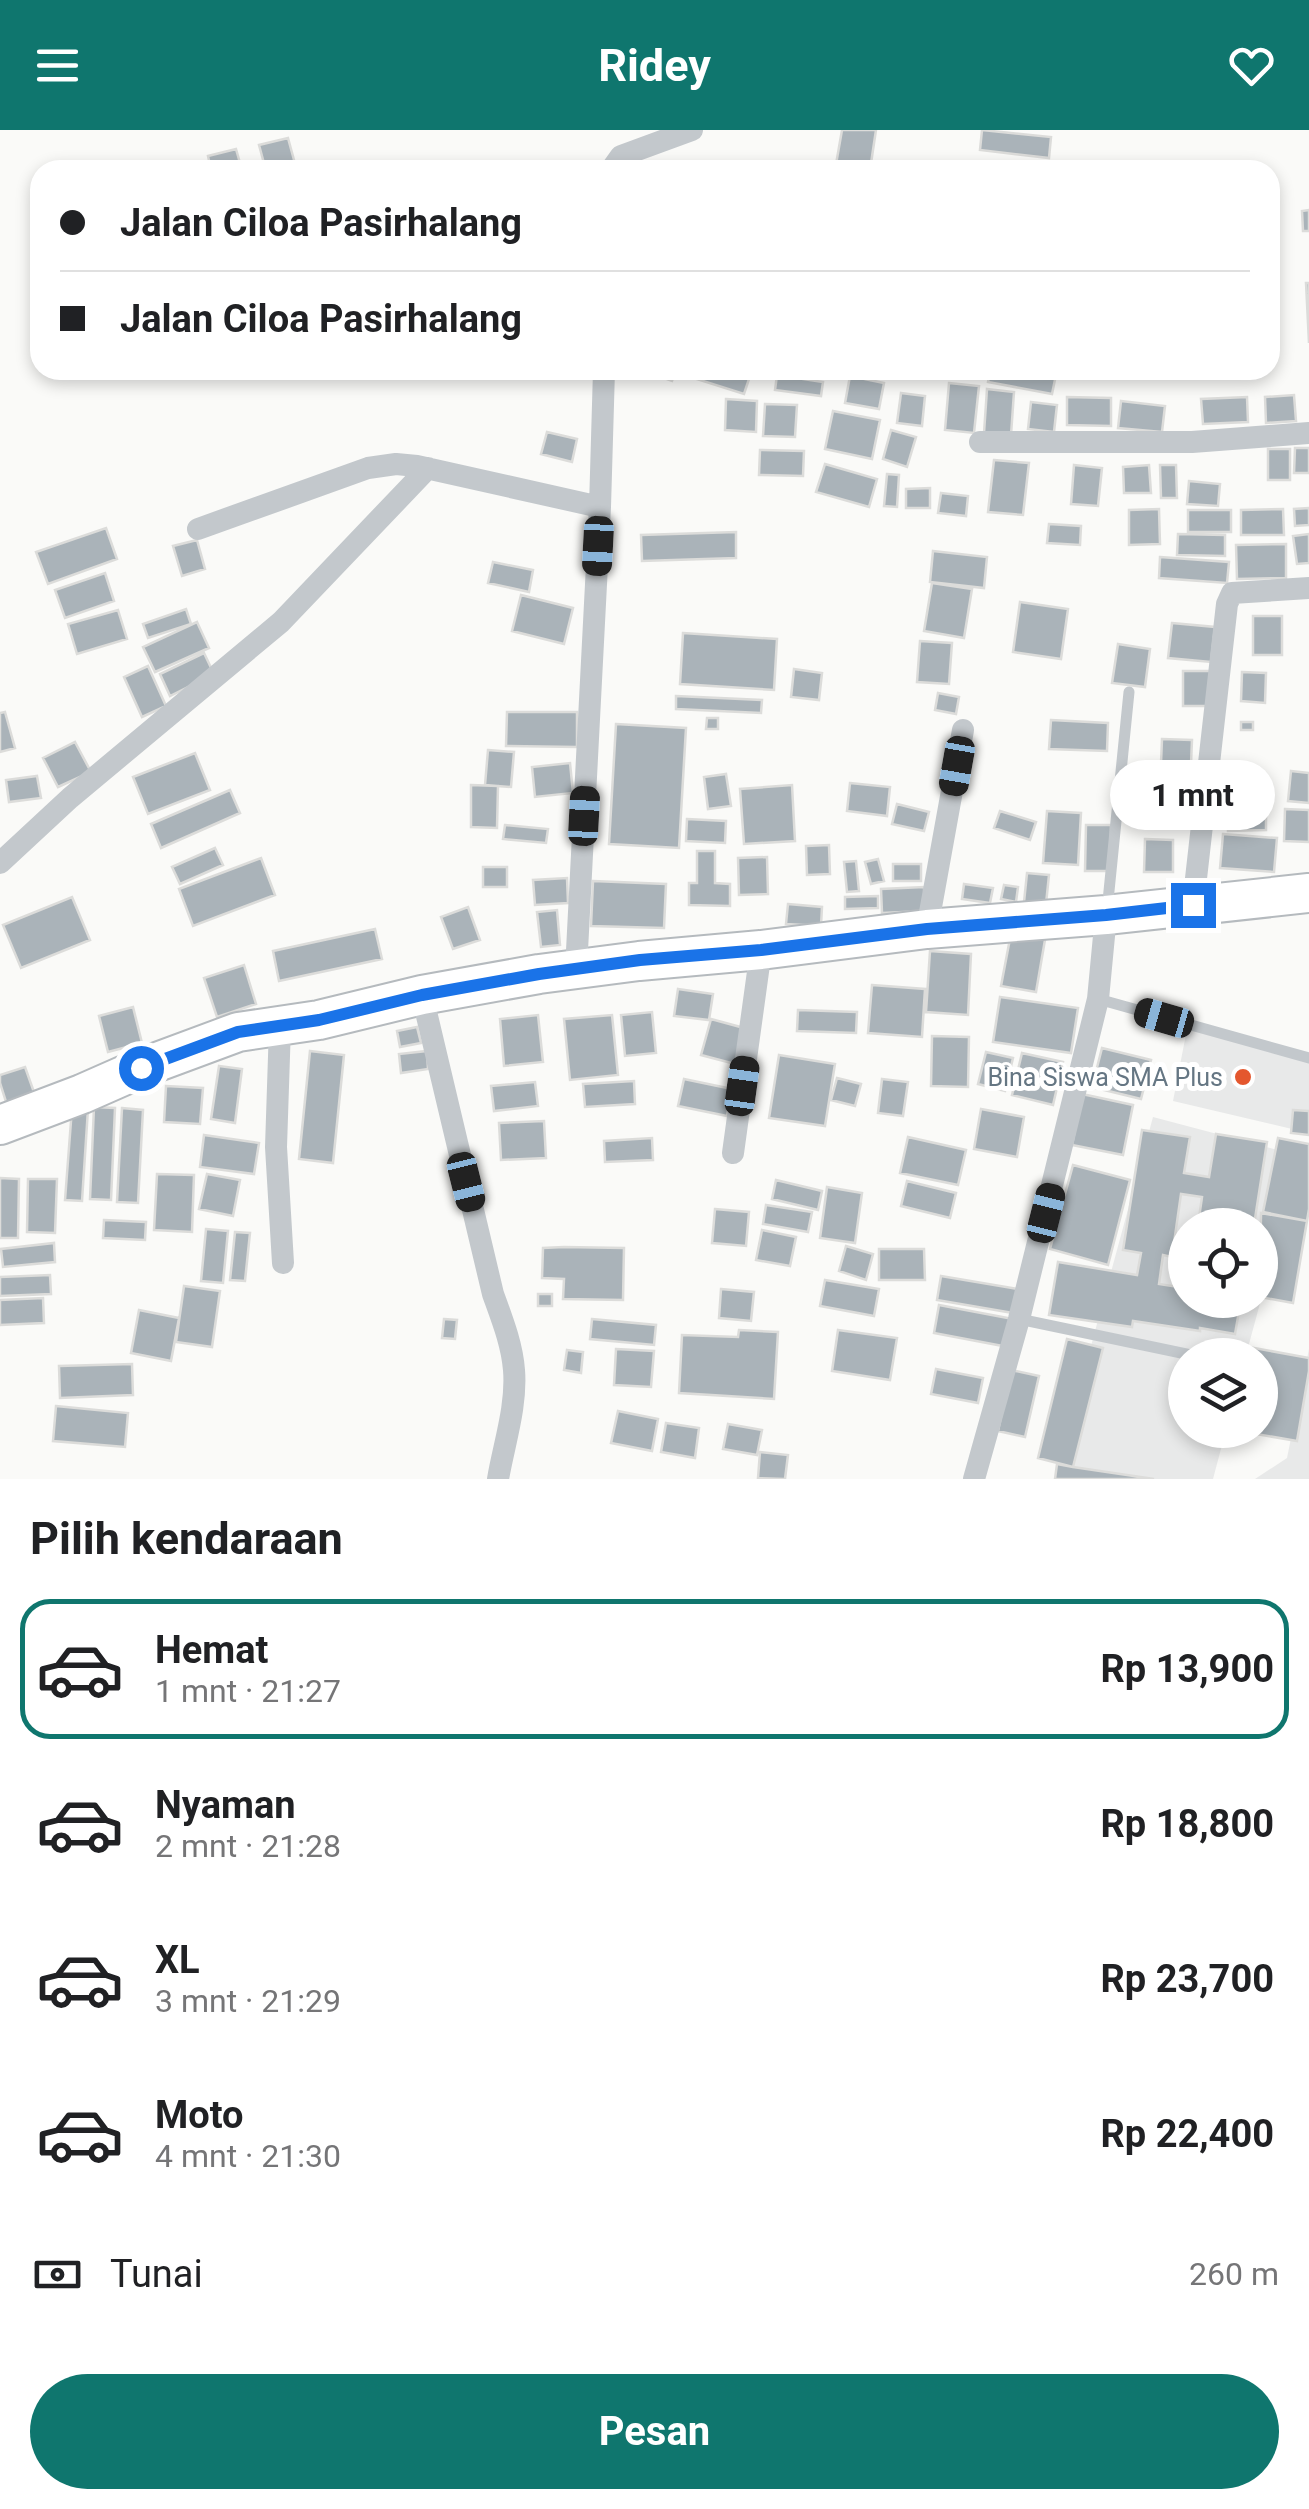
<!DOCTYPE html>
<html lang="id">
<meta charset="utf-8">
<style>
:root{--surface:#fff;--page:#f2f2f2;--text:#202124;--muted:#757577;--line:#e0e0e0;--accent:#0f766e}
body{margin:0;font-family:Roboto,sans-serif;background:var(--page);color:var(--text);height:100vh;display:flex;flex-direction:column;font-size:38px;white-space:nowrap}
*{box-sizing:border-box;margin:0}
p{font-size:32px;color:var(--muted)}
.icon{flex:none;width:55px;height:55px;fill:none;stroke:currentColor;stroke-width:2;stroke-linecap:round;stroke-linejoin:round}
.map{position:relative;height:1349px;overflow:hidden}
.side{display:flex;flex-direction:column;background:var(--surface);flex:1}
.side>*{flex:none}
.top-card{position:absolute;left:30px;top:30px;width:1250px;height:220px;border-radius:30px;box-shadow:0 5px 15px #0003;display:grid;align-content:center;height:220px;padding:0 30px;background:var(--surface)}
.controls{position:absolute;left:1168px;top:1078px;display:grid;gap:20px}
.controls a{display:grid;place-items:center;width:110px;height:110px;border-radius:50%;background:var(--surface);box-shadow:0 5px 15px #0003;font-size:50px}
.end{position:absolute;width:45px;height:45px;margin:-22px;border:12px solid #1a73e8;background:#fff;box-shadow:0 0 0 5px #fff}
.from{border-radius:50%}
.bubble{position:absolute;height:70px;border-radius:35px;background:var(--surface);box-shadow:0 5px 15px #0003;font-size:32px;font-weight:700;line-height:70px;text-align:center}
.car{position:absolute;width:30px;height:60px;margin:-30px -15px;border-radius:12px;box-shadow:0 0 8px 2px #0007;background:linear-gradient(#222 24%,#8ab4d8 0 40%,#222 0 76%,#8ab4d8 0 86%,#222 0)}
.top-card b{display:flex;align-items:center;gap:35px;height:95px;font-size:38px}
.top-card b+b{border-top:2px solid var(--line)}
.top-card i{width:25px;height:25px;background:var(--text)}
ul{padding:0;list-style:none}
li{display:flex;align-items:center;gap:30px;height:140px;margin:0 20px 15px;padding:0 10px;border:5px solid transparent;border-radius:30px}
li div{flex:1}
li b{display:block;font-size:38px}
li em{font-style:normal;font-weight:700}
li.selected{border-color:var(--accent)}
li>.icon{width:90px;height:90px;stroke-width:1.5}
h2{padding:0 30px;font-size:45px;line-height:120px}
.pay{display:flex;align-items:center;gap:25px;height:110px;padding:0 30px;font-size:38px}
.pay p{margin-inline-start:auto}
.button{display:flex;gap:20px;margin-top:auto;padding:20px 30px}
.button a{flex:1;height:115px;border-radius:60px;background:var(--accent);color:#fff;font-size:40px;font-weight:700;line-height:115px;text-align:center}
header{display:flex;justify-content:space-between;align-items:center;height:130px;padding:0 30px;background:var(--accent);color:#fff;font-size:45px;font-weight:700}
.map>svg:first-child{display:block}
</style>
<header><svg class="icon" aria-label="menu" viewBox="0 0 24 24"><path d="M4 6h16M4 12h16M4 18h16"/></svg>Ridey<svg class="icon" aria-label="heart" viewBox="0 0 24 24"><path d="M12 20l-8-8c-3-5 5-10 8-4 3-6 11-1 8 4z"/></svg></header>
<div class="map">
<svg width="1309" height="1349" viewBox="0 0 1309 1349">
<rect width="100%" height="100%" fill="#fafaf8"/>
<path fill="#e8e9e9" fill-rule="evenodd" d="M 1187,899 L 1309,924 L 1309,1003 L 1173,971 Z
M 1153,987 L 1300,1026 L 1246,1225 L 1185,1225 L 1185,1300 L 1226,1300 L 1213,1349 L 1055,1349 ZM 1185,1095 L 1260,1095 L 1260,1170 L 1185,1170 Z
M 1309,1219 L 1309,1349 L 1255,1349 L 1287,1328 Z"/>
<path fill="#aab3b9" stroke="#dcdcda" stroke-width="2.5" d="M 842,0 L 876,0 L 870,40 L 835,40 Z
M 982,0 L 1051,7 L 1049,28 L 980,20 Z
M 288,8 L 294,30 L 265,37 L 259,15 Z
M 236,19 L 242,40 L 211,40 L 208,26 Z
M 984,33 L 1037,39 L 1037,40 L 983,40 Z
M 1309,80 L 1309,101 L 1303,101 L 1302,81 Z
M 1306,153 L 1309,153 L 1309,213 Z
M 642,240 L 676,240 L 672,251 Z
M 686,240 L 731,240 L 750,246 L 744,264 L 684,245 Z
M 990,240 L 1057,240 L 1052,264 L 988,252 Z
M 777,245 L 823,252 L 821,266 L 775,260 Z
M 850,246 L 884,253 L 879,279 L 845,273 Z
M 949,253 L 979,256 L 974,303 L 945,300 Z
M 987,259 L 1014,262 L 1011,305 L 984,303 Z
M 901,263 L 925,266 L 922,296 L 897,293 Z
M 1294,265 L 1296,291 L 1266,293 L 1265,267 Z
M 1067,267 L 1111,268 L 1111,296 L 1067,295 Z
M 1247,267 L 1248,292 L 1203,294 L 1201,269 Z
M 726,269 L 757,271 L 756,302 L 725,300 Z
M 1121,271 L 1165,276 L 1162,302 L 1118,298 Z
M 1031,272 L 1057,275 L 1054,302 L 1028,299 Z
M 765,274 L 797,275 L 795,307 L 763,306 Z
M 833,281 L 880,290 L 872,329 L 825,319 Z
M 891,300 L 916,307 L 907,337 L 883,329 Z
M 547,302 L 577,309 L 572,332 L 541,324 Z
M 1295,318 L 1309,318 L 1309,343 L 1294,343 Z
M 1268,319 L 1290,319 L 1290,350 L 1268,350 Z
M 760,320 L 804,321 L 803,346 L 759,345 Z
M 994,330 L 1029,333 L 1023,385 L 988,382 Z
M 825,334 L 877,349 L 869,377 L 816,362 Z
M 1074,335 L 1102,338 L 1098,376 L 1071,374 Z
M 1149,335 L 1151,363 L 1124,363 L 1123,337 Z
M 1160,335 L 1176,335 L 1177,368 L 1161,368 Z
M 887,344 L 899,345 L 897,377 L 884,376 Z
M 1189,351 L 1220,354 L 1218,376 L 1187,374 Z
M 930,358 L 930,378 L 906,378 L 906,359 Z
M 941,363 L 968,366 L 966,386 L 938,383 Z
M 1309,378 L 1309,395 L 1295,396 L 1294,379 Z
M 1159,379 L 1160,414 L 1129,415 L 1129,380 Z
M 1283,379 L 1284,405 L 1241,405 L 1241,380 Z
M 1188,380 L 1231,380 L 1231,402 L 1188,402 Z
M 1049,394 L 1081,396 L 1080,415 L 1047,413 Z
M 106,398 L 117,429 L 48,454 L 36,422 Z
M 736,402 L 736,428 L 642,431 L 641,405 Z
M 1178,404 L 1225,405 L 1225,426 L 1177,425 Z
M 1309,404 L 1309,433 L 1297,434 L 1293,406 Z
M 197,410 L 205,439 L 182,446 L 173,416 Z
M 1286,414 L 1286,448 L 1237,449 L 1236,415 Z
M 933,421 L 987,427 L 984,458 L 930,452 Z
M 1160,427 L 1229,432 L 1227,453 L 1159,448 Z
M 493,432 L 533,440 L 529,462 L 488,453 Z
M 105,443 L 114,471 L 65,488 L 55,460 Z
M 932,453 L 972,459 L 964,508 L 924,501 Z
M 521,465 L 573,478 L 564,514 L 512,501 Z
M 1020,472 L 1068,479 L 1061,529 L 1013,522 Z
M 186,479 L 191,494 L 148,508 L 143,494 Z
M 118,480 L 127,509 L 77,524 L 68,494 Z
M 1253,486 L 1282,486 L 1282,525 L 1253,525 Z
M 197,492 L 209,518 L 155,542 L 143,517 Z
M 1172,493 L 1215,497 L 1211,532 L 1168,528 Z
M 683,503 L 777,509 L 774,560 L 680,554 Z
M 920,511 L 952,513 L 949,554 L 917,552 Z
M 1118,514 L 1150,519 L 1145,557 L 1112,553 Z
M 204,523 L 214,544 L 170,566 L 160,544 Z
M 148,536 L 166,576 L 142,587 L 124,547 Z
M 794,539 L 822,543 L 819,570 L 791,567 Z
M 1183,541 L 1211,541 L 1211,576 L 1183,576 Z
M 1242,542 L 1266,543 L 1265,573 L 1241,571 Z
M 938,563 L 959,567 L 956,584 L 935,580 Z
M 676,566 L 762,570 L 761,583 L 676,579 Z
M 5,582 L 15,618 L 0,622 L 0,583 Z
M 507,582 L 577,582 L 577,617 L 506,616 Z
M 707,588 L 718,588 L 718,599 L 706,599 Z
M 1051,590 L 1108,593 L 1107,621 L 1049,619 Z
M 1241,592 L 1253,592 L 1253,600 L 1241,600 Z
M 616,594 L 686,598 L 679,718 L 609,714 Z
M 1162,609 L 1192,610 L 1191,634 L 1161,633 Z
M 75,612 L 91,642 L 58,657 L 43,628 Z
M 488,620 L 514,622 L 511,657 L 485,655 Z
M 195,623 L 210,660 L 148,684 L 133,647 Z
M 570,633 L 573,663 L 535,667 L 532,637 Z
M 1291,641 L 1309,643 L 1309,673 L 1288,671 Z
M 726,644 L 731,676 L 708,679 L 704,647 Z
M 37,646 L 41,668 L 9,672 L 6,650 Z
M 1155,652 L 1202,655 L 1199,694 L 1153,691 Z
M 850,653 L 890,657 L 887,686 L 847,681 Z
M 471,655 L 498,656 L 497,698 L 471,697 Z
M 792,655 L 795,711 L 744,714 L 740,659 Z
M 230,660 L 240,683 L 161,718 L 151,694 Z
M 897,674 L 929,682 L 924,701 L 892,694 Z
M 1266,679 L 1266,700 L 1228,701 L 1228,681 Z
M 1285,679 L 1309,680 L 1309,712 L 1284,711 Z
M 1000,681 L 1036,692 L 1030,710 L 994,698 Z
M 1047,681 L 1081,683 L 1078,735 L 1043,733 Z
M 687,689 L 726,691 L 725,713 L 686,711 Z
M 505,695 L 548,699 L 546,713 L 503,709 Z
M 1086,695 L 1111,695 L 1111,741 L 1085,741 Z
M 1223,704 L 1277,708 L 1274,742 L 1220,738 Z
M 1145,709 L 1173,710 L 1173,742 L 1144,742 Z
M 829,715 L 830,744 L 807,745 L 806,716 Z
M 215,718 L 223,735 L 180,754 L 172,737 Z
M 697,721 L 715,721 L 715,753 L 730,754 L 730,776 L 689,775 L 689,753 L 697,753 Z
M 767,727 L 768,764 L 739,765 L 738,728 Z
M 261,728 L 275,765 L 193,796 L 179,759 Z
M 878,729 L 884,751 L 871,754 L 865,732 Z
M 856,731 L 859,761 L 847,762 L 844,732 Z
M 893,734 L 921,734 L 921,751 L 893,751 Z
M 483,737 L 507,737 L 507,757 L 483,757 Z
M 1027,743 L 1049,745 L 1046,774 L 1024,772 Z
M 567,748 L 568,773 L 535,775 L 533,750 Z
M 593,751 L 666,754 L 664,798 L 591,796 Z
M 964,754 L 993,758 L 990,773 L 962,769 Z
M 1004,755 L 1018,757 L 1016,772 L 1001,769 Z
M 924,757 L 925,781 L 882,783 L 881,759 Z
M 878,766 L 878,778 L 845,779 L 845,767 Z
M 72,767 L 90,810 L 21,838 L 3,795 Z
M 788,774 L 822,777 L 821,796 L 786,794 Z
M 468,777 L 480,810 L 453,819 L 441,787 Z
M 557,780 L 560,815 L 541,817 L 537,782 Z
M 1012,798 L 1046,804 L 1036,862 L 1001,856 Z
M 375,799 L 382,829 L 279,851 L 273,821 Z
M 930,821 L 971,824 L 968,885 L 926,882 Z
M 244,835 L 256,874 L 217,887 L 204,848 Z
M 872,855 L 925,859 L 922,907 L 868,903 Z
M 678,859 L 713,864 L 709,890 L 674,886 Z
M 1000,867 L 1078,878 L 1071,923 L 993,912 Z
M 133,877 L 142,913 L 108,922 L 99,886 Z
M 798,880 L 857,882 L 856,903 L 797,901 Z
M 652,882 L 656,923 L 625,926 L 621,885 Z
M 538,885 L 543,932 L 504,936 L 500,889 Z
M 612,885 L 618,945 L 570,950 L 564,889 Z
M 711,889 L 744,898 L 735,934 L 701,925 Z
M 417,897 L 421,913 L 400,917 L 397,901 Z
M 932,906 L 969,907 L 968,957 L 931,956 Z
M 1102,918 L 1151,930 L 1141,969 L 1092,957 Z
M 310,921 L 344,925 L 333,1033 L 299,1029 Z
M 427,921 L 428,939 L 401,943 L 399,924 Z
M 986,922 L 1013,928 L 1005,961 L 978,954 Z
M 1022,923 L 1063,932 L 1053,975 L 1012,965 Z
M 779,925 L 835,934 L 825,996 L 769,988 Z
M 219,936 L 242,939 L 235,993 L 211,989 Z
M 25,937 L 35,965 L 7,975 L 0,953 L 0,945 Z
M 837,948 L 861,954 L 855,976 L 831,970 Z
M 684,949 L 732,959 L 727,986 L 678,976 Z
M 882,949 L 908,952 L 903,986 L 878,983 Z
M 634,951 L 635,974 L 585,977 L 583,954 Z
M 535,952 L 538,976 L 494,981 L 491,956 Z
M 166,956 L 203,958 L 200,994 L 164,992 Z
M 1082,964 L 1133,975 L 1123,1025 L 1072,1015 Z
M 94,977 L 115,978 L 111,1070 L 90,1069 Z
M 72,978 L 88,979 L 82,1071 L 65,1070 Z
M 122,978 L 143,980 L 138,1073 L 117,1072 Z
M 981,979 L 1024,987 L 1017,1027 L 974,1019 Z
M 1293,980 L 1309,981 L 1309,1005 L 1291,1003 Z
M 544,991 L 546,1028 L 501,1030 L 499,993 Z
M 1142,1000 L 1190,1007 L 1184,1043 L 1209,1047 L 1216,1004 L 1267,1012 L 1254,1095 L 1198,1095 L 1202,1067 L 1181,1064 L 1172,1127 L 1163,1125 L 1159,1154 L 1185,1158 L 1185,1170 L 1241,1170 L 1235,1204 L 1200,1198 L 1200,1201 L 1133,1191 L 1132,1197 L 1049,1185 L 1058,1132 L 1137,1145 L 1141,1123 L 1123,1120 Z
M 204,1005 L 259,1013 L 254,1044 L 200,1037 Z
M 908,1007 L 966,1020 L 958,1055 L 900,1043 Z
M 652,1008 L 653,1030 L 605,1032 L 604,1011 Z
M 1278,1008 L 1309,1014 L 1309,1079 L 1307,1091 L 1263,1082 Z
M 1073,1035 L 1130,1050 L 1108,1135 L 1050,1119 Z
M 157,1044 L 194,1045 L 192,1102 L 154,1100 Z
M 207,1044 L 240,1050 L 233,1086 L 199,1079 Z
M 0,1048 L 19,1049 L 18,1108 L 0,1108 Z
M 28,1049 L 57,1049 L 55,1103 L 27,1102 Z
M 776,1050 L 822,1061 L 818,1080 L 772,1069 Z
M 907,1051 L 956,1063 L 950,1088 L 901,1076 Z
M 827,1057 L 862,1063 L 855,1113 L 820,1108 Z
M 766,1075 L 812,1082 L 808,1102 L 763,1094 Z
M 715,1079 L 749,1082 L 746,1116 L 712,1113 Z
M 1261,1083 L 1307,1091 L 1293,1173 L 1260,1167 Z
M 104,1090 L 146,1092 L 145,1110 L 103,1108 Z
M 206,1099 L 228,1101 L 223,1153 L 201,1151 Z
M 762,1100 L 796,1107 L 790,1136 L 756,1130 Z
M 235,1102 L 250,1103 L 245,1151 L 230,1150 Z
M 54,1113 L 55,1132 L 3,1137 L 1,1119 Z
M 846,1116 L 873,1124 L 866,1150 L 839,1141 Z
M 564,1117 L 624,1118 L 623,1170 L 563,1169 L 564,1149 L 542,1148 L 543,1118 Z
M 879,1119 L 924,1119 L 925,1150 L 879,1150 Z
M 50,1145 L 51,1164 L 0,1166 L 0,1147 Z
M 941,1146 L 1018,1159 L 1013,1183 L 937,1170 Z
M 825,1150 L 879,1159 L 874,1186 L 820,1176 Z
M 184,1156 L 220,1161 L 212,1217 L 176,1212 Z
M 721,1159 L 754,1162 L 751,1191 L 719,1188 Z
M 538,1164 L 552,1164 L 552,1176 L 538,1176 Z
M 43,1168 L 44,1193 L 0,1195 L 0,1170 Z
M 939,1175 L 1013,1189 L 1008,1217 L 934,1203 Z
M 139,1180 L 179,1188 L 171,1231 L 131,1223 Z
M 444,1189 L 457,1190 L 455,1209 L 442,1208 Z
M 592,1189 L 656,1195 L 654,1215 L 590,1209 Z
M 739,1200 L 778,1202 L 774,1269 L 679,1263 L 682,1205 L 738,1207 Z
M 838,1200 L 897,1208 L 890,1250 L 832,1241 Z
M 1067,1209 L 1103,1218 L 1073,1337 L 1038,1328 Z
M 1238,1215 L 1309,1228 L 1309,1241 L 1297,1311 L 1233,1300 L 1260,1300 L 1260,1225 L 1236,1225 Z
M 616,1219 L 654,1221 L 651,1257 L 614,1255 Z
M 567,1220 L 583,1222 L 581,1243 L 564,1240 Z
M 132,1234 L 133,1265 L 60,1268 L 59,1236 Z
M 936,1239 L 983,1248 L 978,1273 L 931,1264 Z
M 1011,1240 L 1039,1246 L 1025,1307 L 998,1301 Z
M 56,1276 L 128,1283 L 125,1317 L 53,1311 Z
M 618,1281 L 658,1289 L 652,1321 L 611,1313 Z
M 666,1293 L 699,1298 L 695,1328 L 661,1322 Z
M 728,1294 L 762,1300 L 757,1325 L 723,1319 Z
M 760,1322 L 788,1325 L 785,1349 L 758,1348 Z
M 1057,1334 L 1073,1337 L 1154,1349 L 1055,1349 Z"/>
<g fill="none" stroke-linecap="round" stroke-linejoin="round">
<g stroke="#b5babe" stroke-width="42">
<path id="primary" d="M 0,995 L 82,964 L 141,938 L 238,902 L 319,890 L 422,865 L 539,844 L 639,831 L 761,820 L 927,799 L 1106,785 L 1309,763"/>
</g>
<path stroke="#c3c8cc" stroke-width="11" d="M 1107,781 L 1129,562
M 1098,869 L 1309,928
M 1019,1189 L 1191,1225"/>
<path stroke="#c3c8cc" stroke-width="22" d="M 611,40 L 621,26 L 692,0
M 980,312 L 1192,312 L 1309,303
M 198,399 L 368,338 L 396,334 L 417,336 L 600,377
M 0,733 L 70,668 L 281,492 L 428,338
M 1193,775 L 1227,474 L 1232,463 L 1309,458
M 927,799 L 963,600
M 576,840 L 600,377 L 604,240
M 422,865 L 493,1164 C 502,1189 512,1214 514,1240 C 517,1276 504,1314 498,1349
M 280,896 L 276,1017 L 283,1133
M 733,1023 L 761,820
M 974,1349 L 1019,1189 L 1098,869 L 1106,785"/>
<use href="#primary" stroke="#fff" stroke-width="38"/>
</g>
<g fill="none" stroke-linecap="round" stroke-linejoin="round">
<path stroke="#1a73e8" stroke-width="12" d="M 141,938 L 238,902 L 319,890 L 422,865 L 539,844 L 640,830 L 761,820 L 927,799 L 1106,785 L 1193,775"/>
</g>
<circle fill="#e4572e" stroke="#fff" stroke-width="4" cx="1243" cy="947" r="10"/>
<g text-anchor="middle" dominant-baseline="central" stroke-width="10" stroke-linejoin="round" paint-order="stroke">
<g font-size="25" fill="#657683" stroke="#fff" text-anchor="end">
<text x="1223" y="947">Bina Siswa SMA Plus</text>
</g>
</g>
</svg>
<div class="controls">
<a><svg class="icon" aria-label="locate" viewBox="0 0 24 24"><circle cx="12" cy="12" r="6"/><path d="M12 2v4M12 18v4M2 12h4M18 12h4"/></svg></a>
<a><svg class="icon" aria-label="layers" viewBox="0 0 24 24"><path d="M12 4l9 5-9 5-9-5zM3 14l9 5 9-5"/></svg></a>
</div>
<i class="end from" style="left:141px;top:938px"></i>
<i class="end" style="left:1193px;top:775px"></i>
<div class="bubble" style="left:1110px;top:630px;width:165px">1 mnt</div>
<i class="car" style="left:598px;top:416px;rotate:183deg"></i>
<i class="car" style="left:957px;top:636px;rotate:190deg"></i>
<i class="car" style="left:584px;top:686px;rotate:3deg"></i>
<i class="car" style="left:1164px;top:888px;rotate:286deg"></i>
<i class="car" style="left:742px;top:956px;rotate:8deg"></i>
<i class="car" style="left:466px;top:1052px;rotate:166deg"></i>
<i class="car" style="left:1046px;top:1083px;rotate:14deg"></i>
<div class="top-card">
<b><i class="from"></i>Jalan Ciloa Pasirhalang</b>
<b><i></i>Jalan Ciloa Pasirhalang</b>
</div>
</div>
<section class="side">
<h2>Pilih kendaraan</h2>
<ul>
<li class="selected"><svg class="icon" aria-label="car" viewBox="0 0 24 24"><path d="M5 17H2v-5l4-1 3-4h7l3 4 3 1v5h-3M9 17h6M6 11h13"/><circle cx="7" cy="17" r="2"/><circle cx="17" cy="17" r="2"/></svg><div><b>Hemat</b><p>1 mnt · 21:27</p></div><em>Rp 13,900</em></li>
<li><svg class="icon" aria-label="car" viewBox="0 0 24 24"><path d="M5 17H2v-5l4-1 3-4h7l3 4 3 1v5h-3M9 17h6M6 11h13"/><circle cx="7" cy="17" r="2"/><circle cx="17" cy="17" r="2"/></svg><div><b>Nyaman</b><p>2 mnt · 21:28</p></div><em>Rp 18,800</em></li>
<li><svg class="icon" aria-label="car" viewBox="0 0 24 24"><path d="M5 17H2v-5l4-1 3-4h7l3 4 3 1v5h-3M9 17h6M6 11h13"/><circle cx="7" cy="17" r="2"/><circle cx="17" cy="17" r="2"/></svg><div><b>XL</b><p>3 mnt · 21:29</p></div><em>Rp 23,700</em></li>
<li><svg class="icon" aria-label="car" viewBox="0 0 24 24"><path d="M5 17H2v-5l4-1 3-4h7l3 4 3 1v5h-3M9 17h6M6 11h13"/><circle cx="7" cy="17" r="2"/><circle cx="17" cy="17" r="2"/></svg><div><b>Moto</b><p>4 mnt · 21:30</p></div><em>Rp 22,400</em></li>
</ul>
<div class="pay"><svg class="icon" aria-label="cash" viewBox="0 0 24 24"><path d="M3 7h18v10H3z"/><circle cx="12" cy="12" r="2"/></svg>Tunai<p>260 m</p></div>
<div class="button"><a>Pesan</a></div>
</section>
